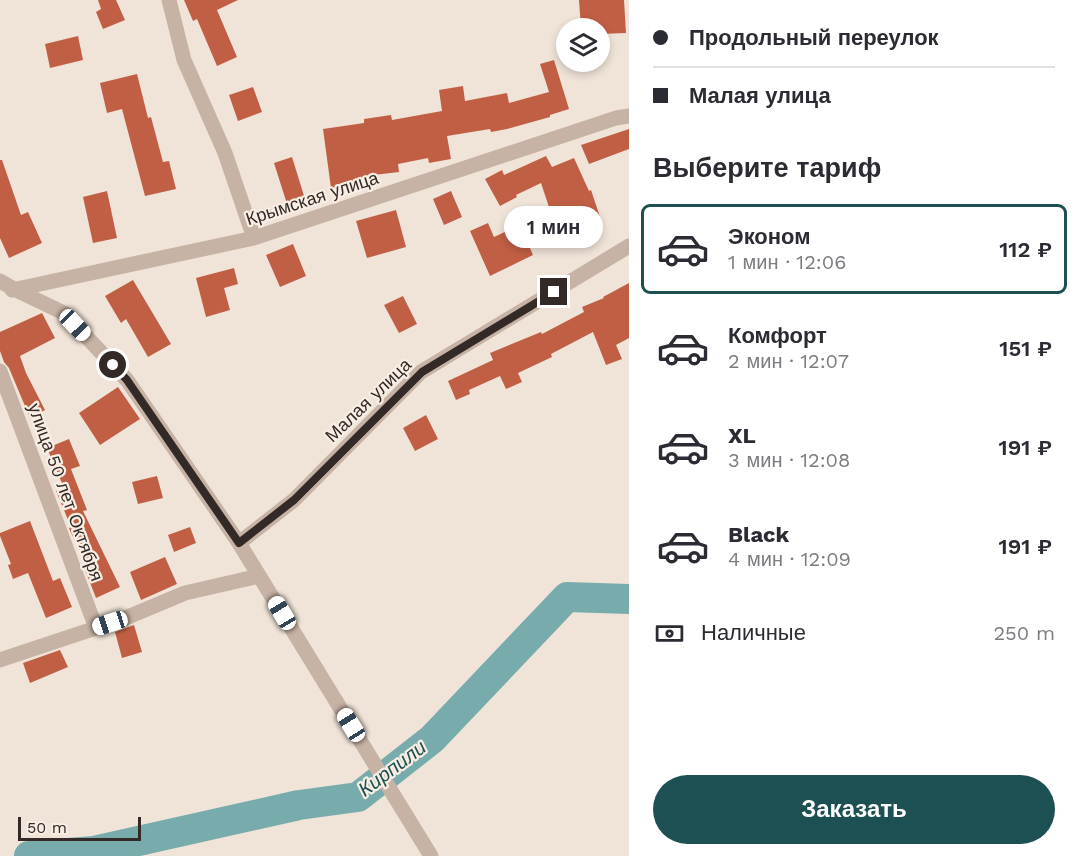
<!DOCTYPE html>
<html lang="ru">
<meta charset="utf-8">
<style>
:root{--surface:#fff;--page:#f7f7f7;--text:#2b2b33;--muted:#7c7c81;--line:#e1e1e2;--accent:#1d5052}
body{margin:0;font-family:"Work Sans",sans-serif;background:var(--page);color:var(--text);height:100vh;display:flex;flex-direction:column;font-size:22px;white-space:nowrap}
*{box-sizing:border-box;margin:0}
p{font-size:20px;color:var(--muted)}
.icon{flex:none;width:33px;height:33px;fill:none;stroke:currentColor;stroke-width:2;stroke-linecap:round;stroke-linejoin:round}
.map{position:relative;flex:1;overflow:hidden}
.details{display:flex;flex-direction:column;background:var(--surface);width:450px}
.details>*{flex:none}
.hud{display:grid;align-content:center;height:132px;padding:0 24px;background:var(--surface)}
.tools{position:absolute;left:556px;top:18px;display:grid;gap:12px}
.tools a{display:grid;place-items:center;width:54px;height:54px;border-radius:50%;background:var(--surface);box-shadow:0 3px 9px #0003;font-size:30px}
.scale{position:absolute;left:18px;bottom:15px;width:123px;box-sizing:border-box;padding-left:6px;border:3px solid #332926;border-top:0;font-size:16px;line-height:21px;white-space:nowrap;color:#332926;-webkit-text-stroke:4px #f8eee4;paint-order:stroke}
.end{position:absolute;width:27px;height:27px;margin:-14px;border:8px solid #332926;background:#fff;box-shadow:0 0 0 3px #fff}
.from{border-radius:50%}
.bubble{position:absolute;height:42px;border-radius:21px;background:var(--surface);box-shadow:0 3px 9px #0003;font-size:20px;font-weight:600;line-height:42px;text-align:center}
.car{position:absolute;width:18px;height:36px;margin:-18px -9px;border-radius:8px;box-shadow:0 0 4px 2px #0007;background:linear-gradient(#fff 24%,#345 0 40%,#fff 0 76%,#345 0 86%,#fff 0)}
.hud b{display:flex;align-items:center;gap:21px;height:57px;font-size:22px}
.hud b+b{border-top:2px solid var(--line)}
.hud i{width:15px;height:15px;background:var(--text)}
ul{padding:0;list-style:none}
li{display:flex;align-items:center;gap:18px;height:90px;margin:0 12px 9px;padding:0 12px;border:3px solid transparent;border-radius:9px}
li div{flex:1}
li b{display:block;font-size:22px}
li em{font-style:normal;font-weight:600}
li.selected{border-color:var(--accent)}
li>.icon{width:54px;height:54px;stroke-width:1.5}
h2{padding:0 24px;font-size:27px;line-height:72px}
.pay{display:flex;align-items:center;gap:15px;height:66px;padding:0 24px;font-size:22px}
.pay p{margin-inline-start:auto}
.action{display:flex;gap:12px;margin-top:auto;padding:12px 24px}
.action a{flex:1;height:69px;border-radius:36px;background:var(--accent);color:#fff;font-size:24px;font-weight:600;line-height:69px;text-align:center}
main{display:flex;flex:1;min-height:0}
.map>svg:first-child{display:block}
</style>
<main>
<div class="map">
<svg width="629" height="856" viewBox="0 0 629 856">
<rect width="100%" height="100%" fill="#f0e4d8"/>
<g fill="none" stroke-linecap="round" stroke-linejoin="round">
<path stroke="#78abab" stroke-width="30" d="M 29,856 L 94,851 L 299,805 L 358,797 L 432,739 L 567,597 L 629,599"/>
</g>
<path fill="#c15f44" d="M 98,0 L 116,0 L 125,20 L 103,29 L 96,12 L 101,9 Z
M 184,0 L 238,0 L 217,10 L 237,57 L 217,66 L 197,19 L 193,21 Z
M 579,0 L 624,0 L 626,33 L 600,34 L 600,28 L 581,28 Z
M 78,36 L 83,60 L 50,68 L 45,44 Z
M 554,60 L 569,109 L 550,115 L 550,117 L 507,129 L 491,132 L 490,129 L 447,136 L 451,159 L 429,163 L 428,158 L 398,164 L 399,172 L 365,176 L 366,183 L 331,188 L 323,129 L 364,123 L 364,119 L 391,115 L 392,120 L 442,111 L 439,90 L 463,86 L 465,101 L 507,93 L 509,103 L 549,92 L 540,64 Z
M 137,74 L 148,118 L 151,117 L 163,162 L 169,161 L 176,189 L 145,196 L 122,109 L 107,113 L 100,83 Z
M 253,87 L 262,112 L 238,121 L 229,95 Z
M 629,129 L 629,149 L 589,164 L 581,145 Z
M 546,156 L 552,167 L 574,158 L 589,191 L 591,190 L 600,217 L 578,224 L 583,239 L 562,246 L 541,183 L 516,195 L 517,197 L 500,206 L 485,179 L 502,170 L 504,175 Z
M 292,157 L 305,199 L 287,204 L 274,163 Z
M 0,160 L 2,160 L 21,215 L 28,212 L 42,243 L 9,258 L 0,238 Z
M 107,191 L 117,238 L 93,243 L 83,197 Z
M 451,191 L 462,217 L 444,225 L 433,199 Z
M 396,210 L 406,247 L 367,258 L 356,221 Z
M 488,223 L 494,237 L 520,225 L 533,255 L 490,276 L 470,231 Z
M 293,244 L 306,276 L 280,287 L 266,255 Z
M 234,268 L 238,284 L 224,288 L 230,310 L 206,317 L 196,278 Z
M 133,280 L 171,344 L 148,357 L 126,319 L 121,323 L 105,296 Z
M 629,283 L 629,338 L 616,345 L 622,359 L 606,365 L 593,332 L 551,354 L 552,357 L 518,373 L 522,382 L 506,389 L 500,376 L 469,390 L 470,394 L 456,400 L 448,381 L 493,360 L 490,353 L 541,332 L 542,334 L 584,312 L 582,307 L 604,298 L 603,297 Z
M 403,296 L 417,324 L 399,333 L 384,305 Z
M 42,313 L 55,338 L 20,356 L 26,373 L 45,410 L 30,418 L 9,368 L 4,362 L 0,351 L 0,332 Z
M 118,387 L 140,419 L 100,445 L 79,413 Z
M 426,415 L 438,439 L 415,451 L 403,428 Z
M 69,439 L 80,466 L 71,469 L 87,510 L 83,511 L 120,587 L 96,598 L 84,567 L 88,565 L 71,533 L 69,528 L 71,527 L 56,491 L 64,488 L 47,448 Z
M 157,476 L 163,498 L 138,504 L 132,482 Z
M 30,521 L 53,581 L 60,578 L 72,607 L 46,618 L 28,573 L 13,579 L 8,565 L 11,564 L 0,536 L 0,533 Z
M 190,527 L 196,543 L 174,552 L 168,535 Z
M 165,557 L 177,584 L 141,600 L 130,572 Z
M 134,625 L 142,652 L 122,658 L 115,632 Z
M 60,650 L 68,667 L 30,683 L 23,663 Z"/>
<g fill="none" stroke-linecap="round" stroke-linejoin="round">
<path stroke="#c7b3a5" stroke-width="15" d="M 169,0 L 184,60 L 225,153 L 254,238
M 0,281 L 14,289 L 64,313 L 127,380 L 239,543 L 431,856
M 12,290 L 254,238 L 616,118 L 629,116
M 0,371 L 96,628
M 239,543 L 294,500 L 421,372 L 629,246
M 0,660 L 123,619 L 185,593 L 259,576"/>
</g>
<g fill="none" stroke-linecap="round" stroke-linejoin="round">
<path stroke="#332926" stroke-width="8" d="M 113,365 L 127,380 L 239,543 L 294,500 L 422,372 L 554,292"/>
</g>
<g text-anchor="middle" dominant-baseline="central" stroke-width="4.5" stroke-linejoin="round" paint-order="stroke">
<g font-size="18" fill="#332926" stroke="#f8eee4">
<text transform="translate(312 198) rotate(-18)">Крымская улица</text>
<text transform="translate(368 400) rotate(-44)">Малая улица</text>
<text transform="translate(66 492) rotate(70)">улица 50 лет Октября</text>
</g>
<g font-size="20" font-style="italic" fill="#1d5052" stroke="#f8eee4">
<text transform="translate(392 768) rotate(-37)">Кирпили</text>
</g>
</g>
</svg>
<div class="tools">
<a><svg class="icon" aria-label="layers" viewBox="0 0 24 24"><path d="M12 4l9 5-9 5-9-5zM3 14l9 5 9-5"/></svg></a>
</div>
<div class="scale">50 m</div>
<i class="end from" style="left:113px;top:365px"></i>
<i class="end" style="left:554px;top:292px"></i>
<div class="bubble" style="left:504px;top:206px;width:99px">1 мин</div>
<i class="car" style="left:75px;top:325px;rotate:136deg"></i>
<i class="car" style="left:282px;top:613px;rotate:329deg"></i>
<i class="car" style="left:110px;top:623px;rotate:252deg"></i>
<i class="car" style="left:351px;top:725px;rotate:328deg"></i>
</div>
<section class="details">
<div class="hud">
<b><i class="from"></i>Продольный переулок</b>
<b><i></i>Малая улица</b>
</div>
<h2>Выберите тариф</h2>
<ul>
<li class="selected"><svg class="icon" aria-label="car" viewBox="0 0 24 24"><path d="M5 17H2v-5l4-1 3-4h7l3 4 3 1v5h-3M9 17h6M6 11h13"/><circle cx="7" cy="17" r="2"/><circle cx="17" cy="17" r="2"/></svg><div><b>Эконом</b><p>1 мин · 12:06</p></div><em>112 ₽</em></li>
<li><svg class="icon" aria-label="car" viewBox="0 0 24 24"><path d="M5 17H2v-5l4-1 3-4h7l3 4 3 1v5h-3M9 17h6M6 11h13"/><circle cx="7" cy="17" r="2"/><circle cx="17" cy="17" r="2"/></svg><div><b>Комфорт</b><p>2 мин · 12:07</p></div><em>151 ₽</em></li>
<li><svg class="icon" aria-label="car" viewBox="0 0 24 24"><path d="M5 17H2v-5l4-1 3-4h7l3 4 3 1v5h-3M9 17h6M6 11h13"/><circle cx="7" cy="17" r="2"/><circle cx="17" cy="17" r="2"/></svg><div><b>XL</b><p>3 мин · 12:08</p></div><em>191 ₽</em></li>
<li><svg class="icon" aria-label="car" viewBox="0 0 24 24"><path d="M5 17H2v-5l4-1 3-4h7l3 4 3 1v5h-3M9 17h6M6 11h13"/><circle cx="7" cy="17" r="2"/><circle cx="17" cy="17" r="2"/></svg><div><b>Black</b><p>4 мин · 12:09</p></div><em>191 ₽</em></li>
</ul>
<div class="pay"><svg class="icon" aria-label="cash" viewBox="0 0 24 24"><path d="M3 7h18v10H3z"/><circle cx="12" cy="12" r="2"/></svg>Наличные<p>250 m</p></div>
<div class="action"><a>Заказать</a></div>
</section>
</main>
